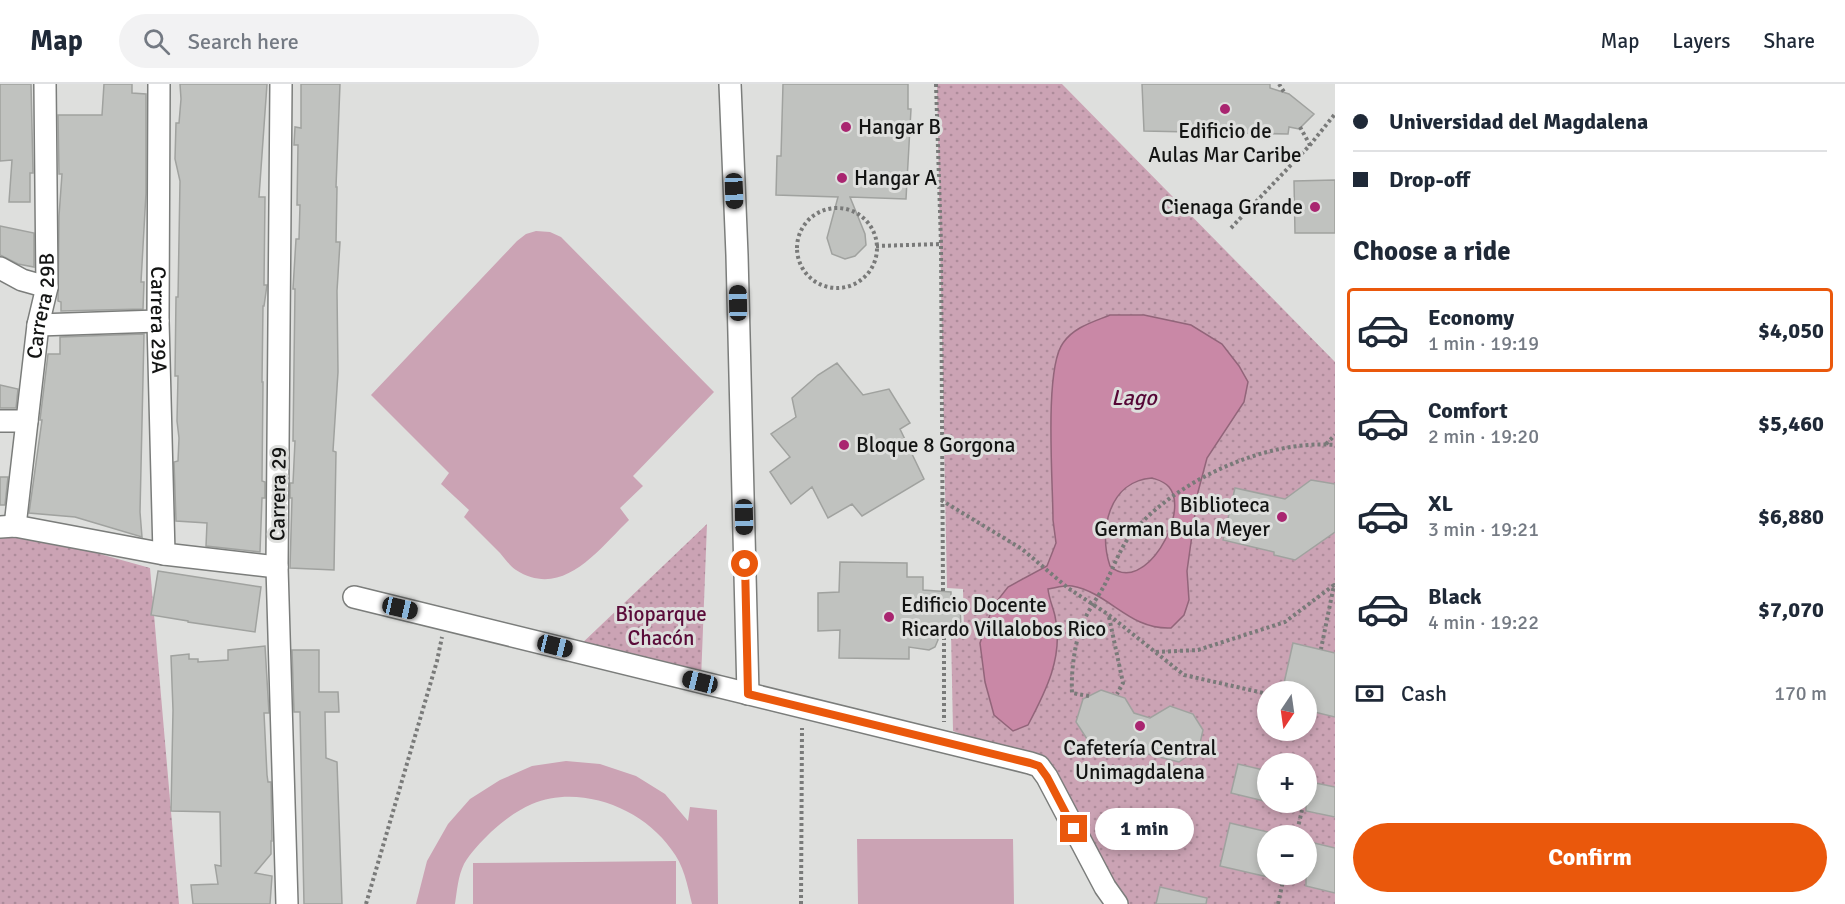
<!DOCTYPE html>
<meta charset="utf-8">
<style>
:root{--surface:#fff;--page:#f2f2f3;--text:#1f2937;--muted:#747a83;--line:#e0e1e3;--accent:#ea580c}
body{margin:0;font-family:Signika,sans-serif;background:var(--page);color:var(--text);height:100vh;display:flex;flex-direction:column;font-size:22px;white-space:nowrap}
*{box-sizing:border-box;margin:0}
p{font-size:20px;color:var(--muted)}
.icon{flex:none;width:33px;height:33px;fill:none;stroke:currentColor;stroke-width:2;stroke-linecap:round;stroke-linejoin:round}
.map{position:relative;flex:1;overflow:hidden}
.details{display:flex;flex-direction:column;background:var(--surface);width:510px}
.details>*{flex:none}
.guide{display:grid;align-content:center;height:132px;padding:0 18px;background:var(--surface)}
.needle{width:39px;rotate:193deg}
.fabs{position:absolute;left:1257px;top:597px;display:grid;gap:12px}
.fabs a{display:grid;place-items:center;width:60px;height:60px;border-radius:50%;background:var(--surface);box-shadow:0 3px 9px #0003;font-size:30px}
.end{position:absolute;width:27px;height:27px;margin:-14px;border:8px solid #ea580c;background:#fff;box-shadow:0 0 0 3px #fff}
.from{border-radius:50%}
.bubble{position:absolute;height:42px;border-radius:21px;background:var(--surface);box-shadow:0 3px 9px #0003;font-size:20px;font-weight:700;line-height:42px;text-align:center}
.car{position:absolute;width:18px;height:36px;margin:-18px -9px;border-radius:8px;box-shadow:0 0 4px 2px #0007;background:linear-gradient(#222 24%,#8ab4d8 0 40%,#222 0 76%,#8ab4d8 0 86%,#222 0)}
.guide b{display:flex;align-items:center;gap:21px;height:57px;font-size:22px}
.guide b+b{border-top:2px solid var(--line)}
.guide i{width:15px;height:15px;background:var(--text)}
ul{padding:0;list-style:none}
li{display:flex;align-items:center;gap:18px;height:84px;margin:0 12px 9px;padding:0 6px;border:3px solid transparent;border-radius:6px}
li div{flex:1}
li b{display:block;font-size:22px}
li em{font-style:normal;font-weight:700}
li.current{border-color:var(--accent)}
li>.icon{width:54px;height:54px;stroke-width:1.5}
h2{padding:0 18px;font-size:27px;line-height:72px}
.pay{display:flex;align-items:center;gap:15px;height:66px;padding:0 18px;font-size:22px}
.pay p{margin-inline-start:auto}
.action{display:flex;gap:12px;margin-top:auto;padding:12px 18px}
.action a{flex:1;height:69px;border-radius:36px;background:var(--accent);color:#fff;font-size:24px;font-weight:700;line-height:69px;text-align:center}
header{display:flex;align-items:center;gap:36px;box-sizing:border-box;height:84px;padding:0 30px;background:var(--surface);border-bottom:2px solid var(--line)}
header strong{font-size:28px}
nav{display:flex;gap:33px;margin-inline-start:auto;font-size:21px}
.search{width:420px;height:54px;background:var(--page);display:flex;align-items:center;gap:15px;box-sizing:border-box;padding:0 21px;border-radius:33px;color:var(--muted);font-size:22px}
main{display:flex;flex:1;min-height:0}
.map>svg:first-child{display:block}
</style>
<header>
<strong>Map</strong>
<div class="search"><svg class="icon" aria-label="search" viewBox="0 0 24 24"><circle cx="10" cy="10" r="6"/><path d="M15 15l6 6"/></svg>Search here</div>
<nav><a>Map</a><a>Layers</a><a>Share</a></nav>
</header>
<main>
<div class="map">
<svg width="1335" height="820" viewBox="0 0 1335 820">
<defs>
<pattern id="grass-dots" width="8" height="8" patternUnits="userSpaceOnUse" patternTransform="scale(1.5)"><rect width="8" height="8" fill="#cba3b4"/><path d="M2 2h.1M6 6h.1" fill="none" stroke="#ad8b9a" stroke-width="1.8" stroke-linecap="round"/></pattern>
</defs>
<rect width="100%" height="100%" fill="#dedfdd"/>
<path fill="url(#grass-dots)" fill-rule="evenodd" d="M 937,0 L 1062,0 L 1335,278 L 1335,820 L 1128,820 L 1048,682 L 953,647 L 951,547 L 964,547 L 963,505 L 947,504 ZM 1268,608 L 1306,608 L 1306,646 L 1268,646 ZM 1268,680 L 1306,680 L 1306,718 L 1268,718 ZM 1268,752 L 1306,752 L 1306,790 L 1268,790 Z
M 707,440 L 701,596 L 577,564 Z
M 32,451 L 150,484 L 179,820 L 0,820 L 0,452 Z"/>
<path fill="#cba3b4" d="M 536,147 L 550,148 L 561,153 L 714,308 L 633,392 L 643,402 L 620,424 L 629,436 C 599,465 563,516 516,486 C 510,482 505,475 500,469 C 488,457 476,445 464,433 L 469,426 L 441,400 L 449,389 L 371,311 L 517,157 L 526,150 Z
M 566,677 L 600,680 L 636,692 L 665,710 L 688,737 L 690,723 L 717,726 L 718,820 L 692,820 C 687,800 684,781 671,765 C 642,724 580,700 532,720 C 516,727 503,737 491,748 C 481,758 471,768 464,780 C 458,792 457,807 455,820 L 416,820 L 427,777 L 448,740 L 470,715 L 500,696 L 532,682 Z
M 857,755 L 1013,755 L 1014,820 L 858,820 Z
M 676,777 L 676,820 L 473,820 L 473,779 Z"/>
<path fill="#c988a6" stroke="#92657a" stroke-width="1.5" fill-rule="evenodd" d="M 1110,231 L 1144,231 L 1191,241 L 1222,260 L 1239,282 L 1248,298 L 1244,318 L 1207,374 L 1198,408 L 1187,487 L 1189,516 L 1184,531 L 1171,544 C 1129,546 1110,509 1072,502 C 1065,501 1055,504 1048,505 C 1049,515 1053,523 1055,532 C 1064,572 1046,607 1028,641 L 1013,647 L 994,631 L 985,598 L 980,559 L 993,522 L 1008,503 L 1047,482 L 1056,459 L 1053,436 C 1053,399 1044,285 1063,259 C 1074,243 1093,238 1110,231 ZM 1152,394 C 1158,396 1164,397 1169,403 C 1191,429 1144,513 1110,482 C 1098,447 1109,397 1152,394 Z"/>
<path fill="#c0c2bf" stroke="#a0a29f" stroke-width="1.5" d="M 0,0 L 31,0 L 33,89 L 30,89 L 30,118 L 9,118 L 12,76 L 0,77 Z
M 104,0 L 132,0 L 132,9 L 146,10 L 146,109 L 141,198 L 144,198 L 143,225 L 61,227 L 61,218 L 58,217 L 59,132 L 62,90 L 59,90 L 58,31 L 102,31 Z
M 180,0 L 267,0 L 259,113 L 265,113 L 264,201 L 267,201 L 264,222 L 263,222 L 262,298 L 263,298 L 262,397 L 265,398 L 265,414 L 262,414 L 260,468 L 206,462 L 207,439 L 176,437 L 174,378 L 178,377 L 179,354 L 177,337 L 178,292 L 175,292 L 176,213 L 178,213 L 180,97 L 175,75 L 176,39 L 179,39 L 181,15 Z
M 301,0 L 340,0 L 336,103 L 337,103 L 336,158 L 340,158 L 337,207 L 338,288 L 333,367 L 336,368 L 334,486 L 290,484 L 292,414 L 290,414 L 290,399 L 293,399 L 295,357 L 293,357 L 295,205 L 293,205 L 296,155 L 299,155 L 300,121 L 297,121 L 298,61 L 294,61 L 295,43 L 301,44 Z
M 783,0 L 908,0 L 908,25 L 911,25 L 906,115 L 850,113 L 865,150 L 866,161 L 855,172 L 845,175 L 832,170 L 827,154 L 838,113 L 776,111 L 777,72 L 781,72 Z
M 1142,0 L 1270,0 L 1270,4 L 1289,10 L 1314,30 L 1299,45 L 1289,43 L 1288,50 L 1144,47 Z
M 1335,96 L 1335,149 L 1295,149 L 1294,97 Z
M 0,142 L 34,149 L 34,183 L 18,180 L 0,171 Z
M 144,250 L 140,428 L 142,453 L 75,433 L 29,429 L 42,336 L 40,336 L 48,270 L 60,270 L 60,253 Z
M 837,279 L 863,311 L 889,305 L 910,339 L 900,345 L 924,395 L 862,432 L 852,420 L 828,434 L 812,403 L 791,420 L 770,388 L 790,373 L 771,350 L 796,333 L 792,314 L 818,291 Z
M 0,301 L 18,305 L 16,324 L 0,324 Z
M 0,393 L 8,393 L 5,421 L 0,421 Z
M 1311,396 L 1335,400 L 1335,448 L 1295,476 L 1274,471 L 1274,468 L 1223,456 L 1235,404 L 1285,415 Z
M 840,478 L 907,479 L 907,493 L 923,493 L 923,506 L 951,508 L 951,524 L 960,525 L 961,541 L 936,541 L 938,556 L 935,563 L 929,566 L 909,563 L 909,575 L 839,574 L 840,546 L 818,547 L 818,509 L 839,508 Z
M 158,487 L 261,503 L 255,548 L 188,538 L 188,537 L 151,531 Z
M 1293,559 L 1335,569 L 1335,633 L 1306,626 L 1306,608 L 1282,608 Z
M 265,562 L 269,629 L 264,629 L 267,691 L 268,698 L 271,698 L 272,757 L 271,757 L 271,770 L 255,789 L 272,792 L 270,820 L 193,820 L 191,801 L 218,800 L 215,781 L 221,782 L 220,728 L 171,727 L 173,626 L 171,572 L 189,570 L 189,575 L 198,575 L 198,578 L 228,576 L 228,566 Z
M 292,566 L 319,566 L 319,608 L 338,608 L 339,628 L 325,628 L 326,674 L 337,678 L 342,820 L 304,820 L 300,628 L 294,628 Z
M 1101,606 L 1125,614 L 1134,629 L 1150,634 L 1170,622 L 1193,630 L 1203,646 L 1199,664 L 1179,678 L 1087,655 L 1076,638 L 1083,615 Z
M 1238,680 L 1268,687 L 1268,718 L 1231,709 Z
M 1306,697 L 1335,703 L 1335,733 L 1306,727 Z
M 1230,739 L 1268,748 L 1268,793 L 1220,782 Z
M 1306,757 L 1335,764 L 1335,809 L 1306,802 Z
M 1160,803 L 1207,814 L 1206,820 L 1156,820 Z"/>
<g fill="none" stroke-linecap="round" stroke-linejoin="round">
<g stroke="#7b7d7b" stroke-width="24">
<g id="minor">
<path id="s1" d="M 159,0 L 158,237 L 164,470"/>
<path d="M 281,0 L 277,483 L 287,820"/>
<path d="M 730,0 L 737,171 L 748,610"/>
<path d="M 0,184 L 22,196 L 47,203"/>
<path d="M 38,241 L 158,237"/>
<path d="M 0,337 L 27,337"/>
<path id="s2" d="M 15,442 L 38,241 L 47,203 L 45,0"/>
<path d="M 0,443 L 15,442 L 164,470 L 277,483"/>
<path d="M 354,513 L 1030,679 L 1039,682 L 1047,693 L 1105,803 L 1117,820"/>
</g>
</g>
<path stroke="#797a79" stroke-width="4" stroke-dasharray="3 3" stroke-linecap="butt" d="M 936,0 L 941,160 L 943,507
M 1279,0 L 1284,8
M 1300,43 L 1310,61
M797 164a40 40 0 1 1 80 0a40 40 0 1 1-80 0Z
M 1231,144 L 1310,61 L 1335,30
M 876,162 L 941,160
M 1326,360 L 1335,351
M 941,416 L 1022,465 L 1068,504 L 1109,531 L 1184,591 L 1268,610
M 1109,533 L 1123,599 L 1117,610
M 944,541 L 944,638
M 1156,568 L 1198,566 L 1285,538 L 1334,501 L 1321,565
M 1089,612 L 1072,609 C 1071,589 1074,565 1080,546 C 1085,531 1096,516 1104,502 C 1112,487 1119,467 1129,453 C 1172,398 1265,355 1335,361
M 1296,752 L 1302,726
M 366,820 L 437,577 L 442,553
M 801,820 L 802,644
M 1278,820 L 1283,797"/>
<use href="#minor" stroke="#fff" stroke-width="21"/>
</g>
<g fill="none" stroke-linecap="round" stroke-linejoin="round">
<path stroke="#ea580c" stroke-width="8" d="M 745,480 L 748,610 L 1030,679 L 1039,682 L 1047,693 L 1074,745"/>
</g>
<g fill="#a92570" stroke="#dedfdd" stroke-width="2">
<circle cx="1225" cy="25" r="6"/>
<circle cx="846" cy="43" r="6"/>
<circle cx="842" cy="94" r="6"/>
<circle cx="1315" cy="123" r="6"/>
<circle cx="844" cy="361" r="6"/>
<circle cx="1282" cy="433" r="6"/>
<circle cx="889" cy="533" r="6"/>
<circle cx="1140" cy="642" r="6"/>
</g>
<g text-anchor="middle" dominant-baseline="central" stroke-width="6" stroke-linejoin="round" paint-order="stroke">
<g font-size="21" fill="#131413" stroke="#dedfdd" text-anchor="start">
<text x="858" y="43">Hangar B</text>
<text x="1225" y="47" text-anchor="middle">Edificio de<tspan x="1225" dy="24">Aulas Mar Caribe</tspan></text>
<text x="854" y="94">Hangar A</text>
<text x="1303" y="123" text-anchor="end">Cienaga Grande</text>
<text x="856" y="361">Bloque 8 Gorgona</text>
<text x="1270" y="421" text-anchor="end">Biblioteca<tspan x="1270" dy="24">German Bula Meyer</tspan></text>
<text x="901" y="521">Edificio Docente<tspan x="901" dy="24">Ricardo Villalobos Rico</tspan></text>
<text x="1140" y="664" text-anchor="middle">Cafetería Central<tspan x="1140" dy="24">Unimagdalena</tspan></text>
</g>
<g font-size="21" fill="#131413" stroke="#dedfdd">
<text stroke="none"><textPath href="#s2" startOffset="222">Carrera 29B</textPath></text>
<text stroke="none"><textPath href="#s1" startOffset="236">Carrera 29A</textPath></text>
<text transform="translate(278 410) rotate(-89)">Carrera 29</text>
</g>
<g font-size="21" fill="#5a0b39" stroke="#dedfdd">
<text x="661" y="530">Bioparque<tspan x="661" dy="24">Chacón</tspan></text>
</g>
<g font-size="22" font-style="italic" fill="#560736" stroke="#dedfdd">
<text x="1134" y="313">Lago</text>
</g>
</g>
</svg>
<div class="fabs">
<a><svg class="needle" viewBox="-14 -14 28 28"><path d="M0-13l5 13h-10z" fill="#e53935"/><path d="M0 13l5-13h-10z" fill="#747a83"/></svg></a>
<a>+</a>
<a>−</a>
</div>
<i class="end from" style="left:745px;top:480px"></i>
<i class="end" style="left:1074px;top:745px"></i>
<div class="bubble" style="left:1095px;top:724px;width:99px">1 min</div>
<i class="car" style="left:734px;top:107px;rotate:178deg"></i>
<i class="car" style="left:738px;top:219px;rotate:359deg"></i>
<i class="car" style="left:744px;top:433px;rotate:179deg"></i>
<i class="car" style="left:400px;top:524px;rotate:103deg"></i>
<i class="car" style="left:555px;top:562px;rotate:104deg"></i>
<i class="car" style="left:700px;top:598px;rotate:284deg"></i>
</div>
<section class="details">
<div class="guide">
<b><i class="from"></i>Universidad del Magdalena</b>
<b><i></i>Drop-off</b>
</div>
<h2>Choose a ride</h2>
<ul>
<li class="current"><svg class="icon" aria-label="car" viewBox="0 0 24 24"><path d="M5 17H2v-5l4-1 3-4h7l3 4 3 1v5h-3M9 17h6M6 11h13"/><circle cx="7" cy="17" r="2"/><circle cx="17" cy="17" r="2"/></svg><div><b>Economy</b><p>1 min · 19:19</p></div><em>$4,050</em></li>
<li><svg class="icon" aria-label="car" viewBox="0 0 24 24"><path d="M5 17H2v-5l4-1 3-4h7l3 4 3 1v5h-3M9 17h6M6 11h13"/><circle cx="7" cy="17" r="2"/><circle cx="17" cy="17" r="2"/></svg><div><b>Comfort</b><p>2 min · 19:20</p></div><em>$5,460</em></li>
<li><svg class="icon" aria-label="car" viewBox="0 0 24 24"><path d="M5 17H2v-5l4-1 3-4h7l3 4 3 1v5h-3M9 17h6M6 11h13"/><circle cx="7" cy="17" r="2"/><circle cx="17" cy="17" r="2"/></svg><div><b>XL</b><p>3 min · 19:21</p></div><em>$6,880</em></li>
<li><svg class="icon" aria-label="car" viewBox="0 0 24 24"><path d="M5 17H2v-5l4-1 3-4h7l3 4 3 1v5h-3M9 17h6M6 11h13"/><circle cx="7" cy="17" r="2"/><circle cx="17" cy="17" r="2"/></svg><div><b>Black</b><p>4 min · 19:22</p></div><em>$7,070</em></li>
</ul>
<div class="pay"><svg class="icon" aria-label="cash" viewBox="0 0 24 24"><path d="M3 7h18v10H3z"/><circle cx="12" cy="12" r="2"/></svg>Cash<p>170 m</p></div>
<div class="action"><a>Confirm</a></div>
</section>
</main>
